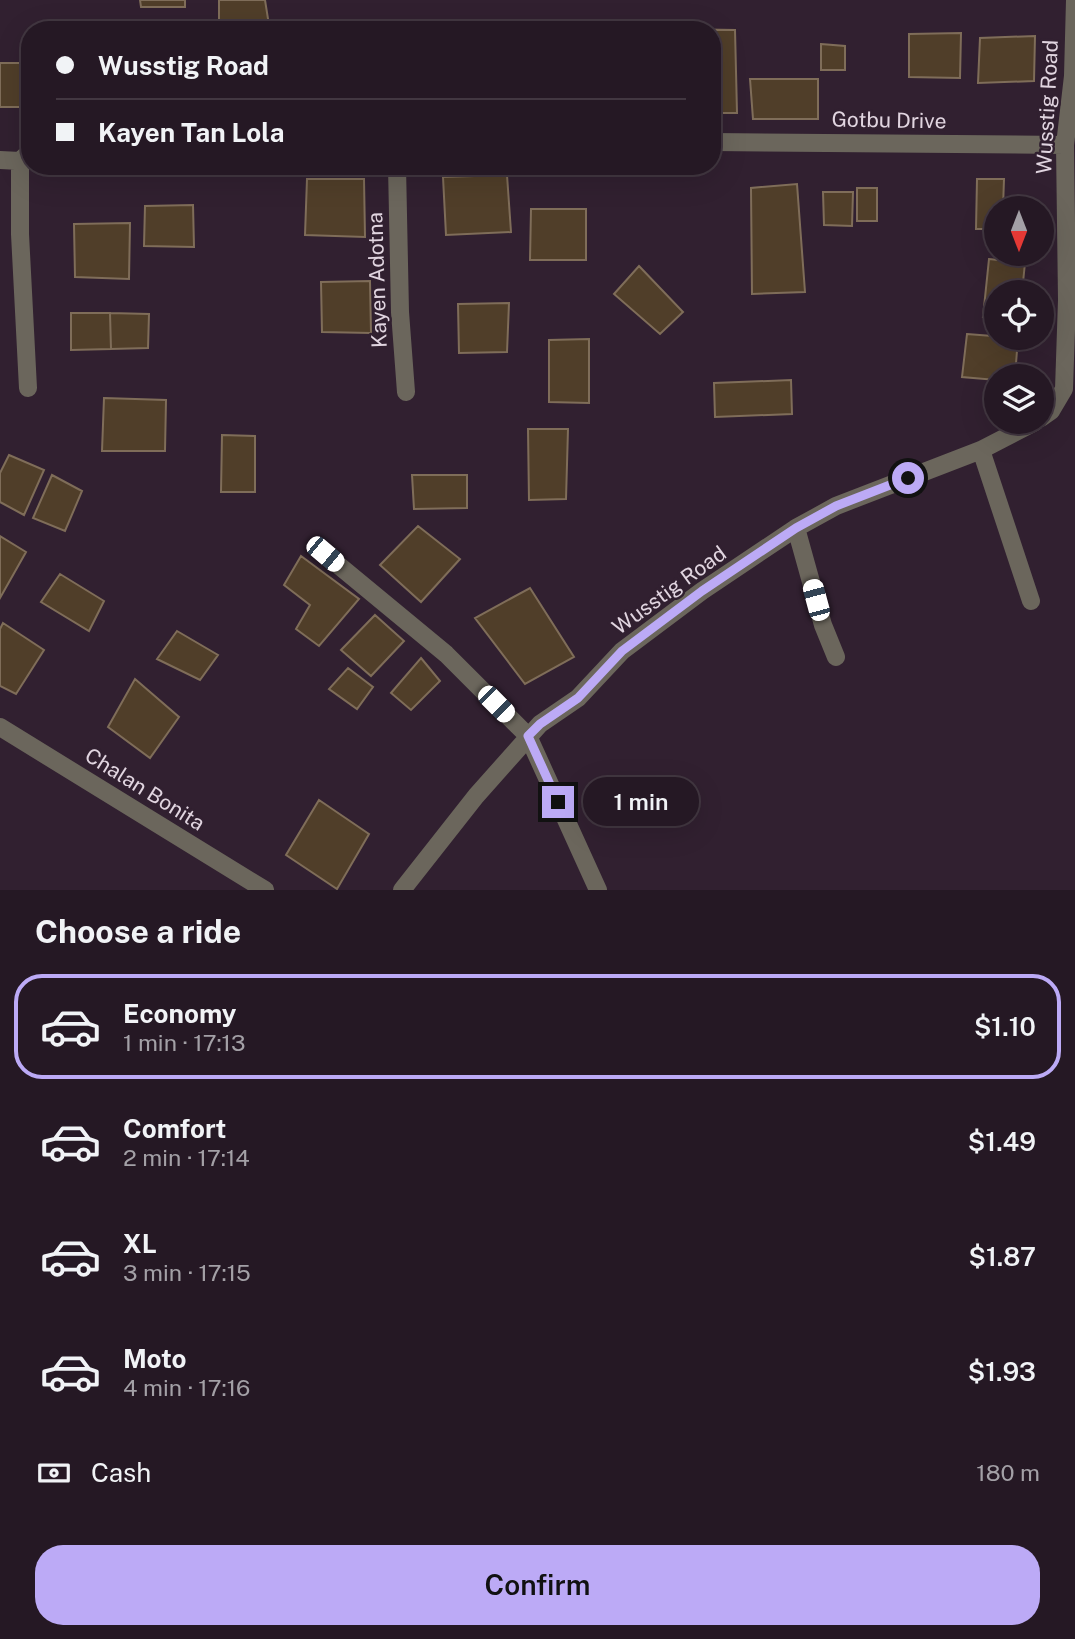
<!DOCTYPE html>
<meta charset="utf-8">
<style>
:root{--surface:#251824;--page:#312531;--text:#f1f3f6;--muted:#a3a0a6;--line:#423741;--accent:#bcaaf6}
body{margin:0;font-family:"Public Sans",sans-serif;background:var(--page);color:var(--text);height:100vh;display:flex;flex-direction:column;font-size:26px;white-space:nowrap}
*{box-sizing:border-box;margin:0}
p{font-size:23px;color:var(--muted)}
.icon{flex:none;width:38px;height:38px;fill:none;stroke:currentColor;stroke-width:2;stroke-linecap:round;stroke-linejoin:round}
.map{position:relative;height:890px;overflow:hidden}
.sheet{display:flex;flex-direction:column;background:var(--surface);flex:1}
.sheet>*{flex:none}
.guide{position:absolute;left:21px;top:21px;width:700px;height:154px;border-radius:28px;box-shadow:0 7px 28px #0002,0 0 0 2px var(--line);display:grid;align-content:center;height:154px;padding:0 35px;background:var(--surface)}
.needle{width:46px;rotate:180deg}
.fabs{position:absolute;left:984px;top:196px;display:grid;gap:14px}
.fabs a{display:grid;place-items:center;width:70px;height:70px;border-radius:50%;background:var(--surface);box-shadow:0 7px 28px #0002,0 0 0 2px var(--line);font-size:35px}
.end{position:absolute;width:32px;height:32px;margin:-16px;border:9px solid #bcaaf6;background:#111;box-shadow:0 0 0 4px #111}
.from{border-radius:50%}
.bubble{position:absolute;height:49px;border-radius:24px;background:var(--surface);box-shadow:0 7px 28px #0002,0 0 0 2px var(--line);font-size:23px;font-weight:600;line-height:49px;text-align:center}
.car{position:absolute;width:21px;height:42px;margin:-21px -10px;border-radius:9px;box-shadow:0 0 5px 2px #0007;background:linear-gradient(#fff 24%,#345 0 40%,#fff 0 76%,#345 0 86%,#fff 0)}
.guide b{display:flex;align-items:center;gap:24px;height:66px;font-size:26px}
.guide b+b{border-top:2px solid var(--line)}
.guide i{width:18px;height:18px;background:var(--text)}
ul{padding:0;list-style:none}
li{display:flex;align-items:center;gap:21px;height:105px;margin:0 14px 10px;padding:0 21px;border:4px solid transparent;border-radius:28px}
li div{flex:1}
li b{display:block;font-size:26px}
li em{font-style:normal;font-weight:600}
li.on{border-color:var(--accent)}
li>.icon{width:63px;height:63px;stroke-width:1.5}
h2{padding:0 35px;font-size:32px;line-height:84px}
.pay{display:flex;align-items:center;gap:18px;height:77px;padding:0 35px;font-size:26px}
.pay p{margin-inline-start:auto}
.cta{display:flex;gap:14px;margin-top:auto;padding:14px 35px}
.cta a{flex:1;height:80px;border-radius:28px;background:var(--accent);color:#111;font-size:28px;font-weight:600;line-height:80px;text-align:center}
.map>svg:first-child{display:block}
</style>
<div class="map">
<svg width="1075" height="890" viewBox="0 0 1075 890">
<rect width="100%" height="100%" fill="#312030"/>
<path fill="#503e29" stroke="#7f6d59" stroke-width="2" d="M 140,0 L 185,0 L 185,7 L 141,7 Z
M 219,0 L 265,0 L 269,25 L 219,29 Z
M 200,20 L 200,30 L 141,30 L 141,22 Z
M 673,29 L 735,30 L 737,113 L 712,113 L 712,30 Z
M 961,33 L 960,78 L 909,77 L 909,34 Z
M 1035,36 L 1034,81 L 978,83 L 980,38 Z
M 821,44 L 845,46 L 845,70 L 821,70 Z
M 0,63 L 29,63 L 28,107 L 0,107 Z
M 750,79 L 818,79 L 818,119 L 753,119 Z
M 507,175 L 511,232 L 446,235 L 443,177 Z
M 307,179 L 364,179 L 365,237 L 305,235 Z
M 977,179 L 1004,179 L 1003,208 L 996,208 L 996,229 L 976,229 Z
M 797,184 L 805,292 L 752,294 L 751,188 Z
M 857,188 L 877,188 L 877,221 L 857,221 Z
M 823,192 L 853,192 L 852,226 L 824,225 Z
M 193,205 L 194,247 L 144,246 L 145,206 Z
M 531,209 L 586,209 L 586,260 L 530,260 Z
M 130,223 L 129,279 L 75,277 L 74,224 Z
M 989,259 L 1025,263 L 1022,292 L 996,292 L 996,318 L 983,317 Z
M 639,266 L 683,312 L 660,334 L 614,294 Z
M 370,281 L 371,333 L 322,332 L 321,282 Z
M 509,303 L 507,352 L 459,353 L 458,304 Z
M 71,313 L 110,313 L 111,349 L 71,350 Z
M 110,313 L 149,314 L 148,348 L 111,349 Z
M 967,334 L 1018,338 L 1015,376 L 996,376 L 996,380 L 962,377 Z
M 589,339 L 589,403 L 549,402 L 549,340 Z
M 791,380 L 792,414 L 715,417 L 714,383 Z
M 104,398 L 166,400 L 165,451 L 102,451 Z
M 528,429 L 568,429 L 566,499 L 529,500 Z
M 222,435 L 255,436 L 255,492 L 221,492 Z
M 9,455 L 44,470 L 24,515 L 0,502 L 0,473 Z
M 52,475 L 82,491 L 65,531 L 33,518 Z
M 412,475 L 467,475 L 467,508 L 414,509 Z
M 418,526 L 460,559 L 421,602 L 380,565 Z
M 0,536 L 26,552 L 0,598 Z
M 301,556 L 359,599 L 319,646 L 296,629 L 310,605 L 284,585 Z
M 60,574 L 104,601 L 89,631 L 41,602 Z
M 530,588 L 574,657 L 525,684 L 475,618 Z
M 375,615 L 404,641 L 371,676 L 341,650 Z
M 3,623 L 44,650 L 16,694 L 0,686 L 0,629 Z
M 177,631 L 218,655 L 200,680 L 157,659 Z
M 421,658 L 440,681 L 411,710 L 391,693 Z
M 348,668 L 373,687 L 357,709 L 329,689 Z
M 135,679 L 179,717 L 150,758 L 108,727 Z
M 319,800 L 369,834 L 337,889 L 286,855 Z"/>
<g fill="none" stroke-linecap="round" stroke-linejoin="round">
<path stroke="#6b665c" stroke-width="18" d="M 712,142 L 1065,145
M 0,160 L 20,161 L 30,151
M 20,161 L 20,234 L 28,388
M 397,166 L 400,312 L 406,392
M 1041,418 L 1051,411 L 1064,389 L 1067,300 L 1065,145 L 1073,76 L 1075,0
M 981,450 L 1031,601
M 796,528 L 823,625 L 836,657
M 325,554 L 446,654 L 528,736 L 598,890
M 0,727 L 265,890
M 402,890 L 476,796 L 540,724 L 578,698 L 622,651 L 702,591 L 796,528 L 836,506 L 981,450 L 1035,422"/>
</g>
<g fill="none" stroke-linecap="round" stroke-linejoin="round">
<path stroke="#bcaaf6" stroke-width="9" d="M 558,802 L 528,736 L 540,724 L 578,698 L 622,651 L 702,591 L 796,528 L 836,506 L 908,478"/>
</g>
<g text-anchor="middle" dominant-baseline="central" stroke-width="5" stroke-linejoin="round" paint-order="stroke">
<g font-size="21" fill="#e1d5e0" stroke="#312030">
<text transform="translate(1047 107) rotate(-87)">Wusstig Road</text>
<text transform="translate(889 120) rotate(1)">Gotbu Drive</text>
<text transform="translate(377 280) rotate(-92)">Kayen Adotna</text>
<text transform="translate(669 590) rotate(-36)">Wusstig Road</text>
<text transform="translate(145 789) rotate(32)">Chalan Bonita</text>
</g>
</g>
</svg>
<div class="fabs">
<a><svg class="needle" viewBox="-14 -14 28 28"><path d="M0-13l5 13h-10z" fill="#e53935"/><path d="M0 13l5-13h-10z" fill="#a3a0a6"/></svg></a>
<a><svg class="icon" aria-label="locate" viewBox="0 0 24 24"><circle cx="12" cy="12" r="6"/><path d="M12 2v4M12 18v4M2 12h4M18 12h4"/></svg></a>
<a><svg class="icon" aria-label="layers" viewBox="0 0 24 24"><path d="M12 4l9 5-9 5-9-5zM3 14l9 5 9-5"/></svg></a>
</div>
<i class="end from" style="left:908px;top:478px"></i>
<i class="end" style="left:558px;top:802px"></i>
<div class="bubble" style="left:583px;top:777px;width:116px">1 min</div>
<i class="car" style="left:325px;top:554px;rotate:130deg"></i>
<i class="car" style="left:816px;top:600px;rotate:345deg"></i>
<i class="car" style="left:496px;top:704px;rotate:135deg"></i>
<div class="guide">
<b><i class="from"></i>Wusstig Road</b>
<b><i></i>Kayen Tan Lola</b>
</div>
</div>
<section class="sheet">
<h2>Choose a ride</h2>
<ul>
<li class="on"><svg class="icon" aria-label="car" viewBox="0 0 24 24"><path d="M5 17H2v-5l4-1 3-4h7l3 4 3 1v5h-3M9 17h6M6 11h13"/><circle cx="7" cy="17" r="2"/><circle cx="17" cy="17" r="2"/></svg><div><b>Economy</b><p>1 min · 17:13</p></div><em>$1.10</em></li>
<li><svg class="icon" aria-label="car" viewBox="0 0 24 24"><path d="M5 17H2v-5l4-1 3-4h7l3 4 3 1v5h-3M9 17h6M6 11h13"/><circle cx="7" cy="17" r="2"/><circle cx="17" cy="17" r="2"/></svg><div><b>Comfort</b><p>2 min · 17:14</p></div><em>$1.49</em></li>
<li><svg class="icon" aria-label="car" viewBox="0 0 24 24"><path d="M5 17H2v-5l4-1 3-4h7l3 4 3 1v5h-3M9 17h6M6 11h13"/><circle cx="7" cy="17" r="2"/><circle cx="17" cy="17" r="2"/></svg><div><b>XL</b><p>3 min · 17:15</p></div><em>$1.87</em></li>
<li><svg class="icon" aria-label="car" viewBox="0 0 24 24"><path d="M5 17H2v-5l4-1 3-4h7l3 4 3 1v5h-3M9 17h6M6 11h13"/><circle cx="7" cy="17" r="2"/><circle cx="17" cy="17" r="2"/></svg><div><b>Moto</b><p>4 min · 17:16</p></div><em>$1.93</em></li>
</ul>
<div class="pay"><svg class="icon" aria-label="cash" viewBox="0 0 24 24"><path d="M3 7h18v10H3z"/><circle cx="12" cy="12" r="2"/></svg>Cash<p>180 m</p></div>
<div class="cta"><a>Confirm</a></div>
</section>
